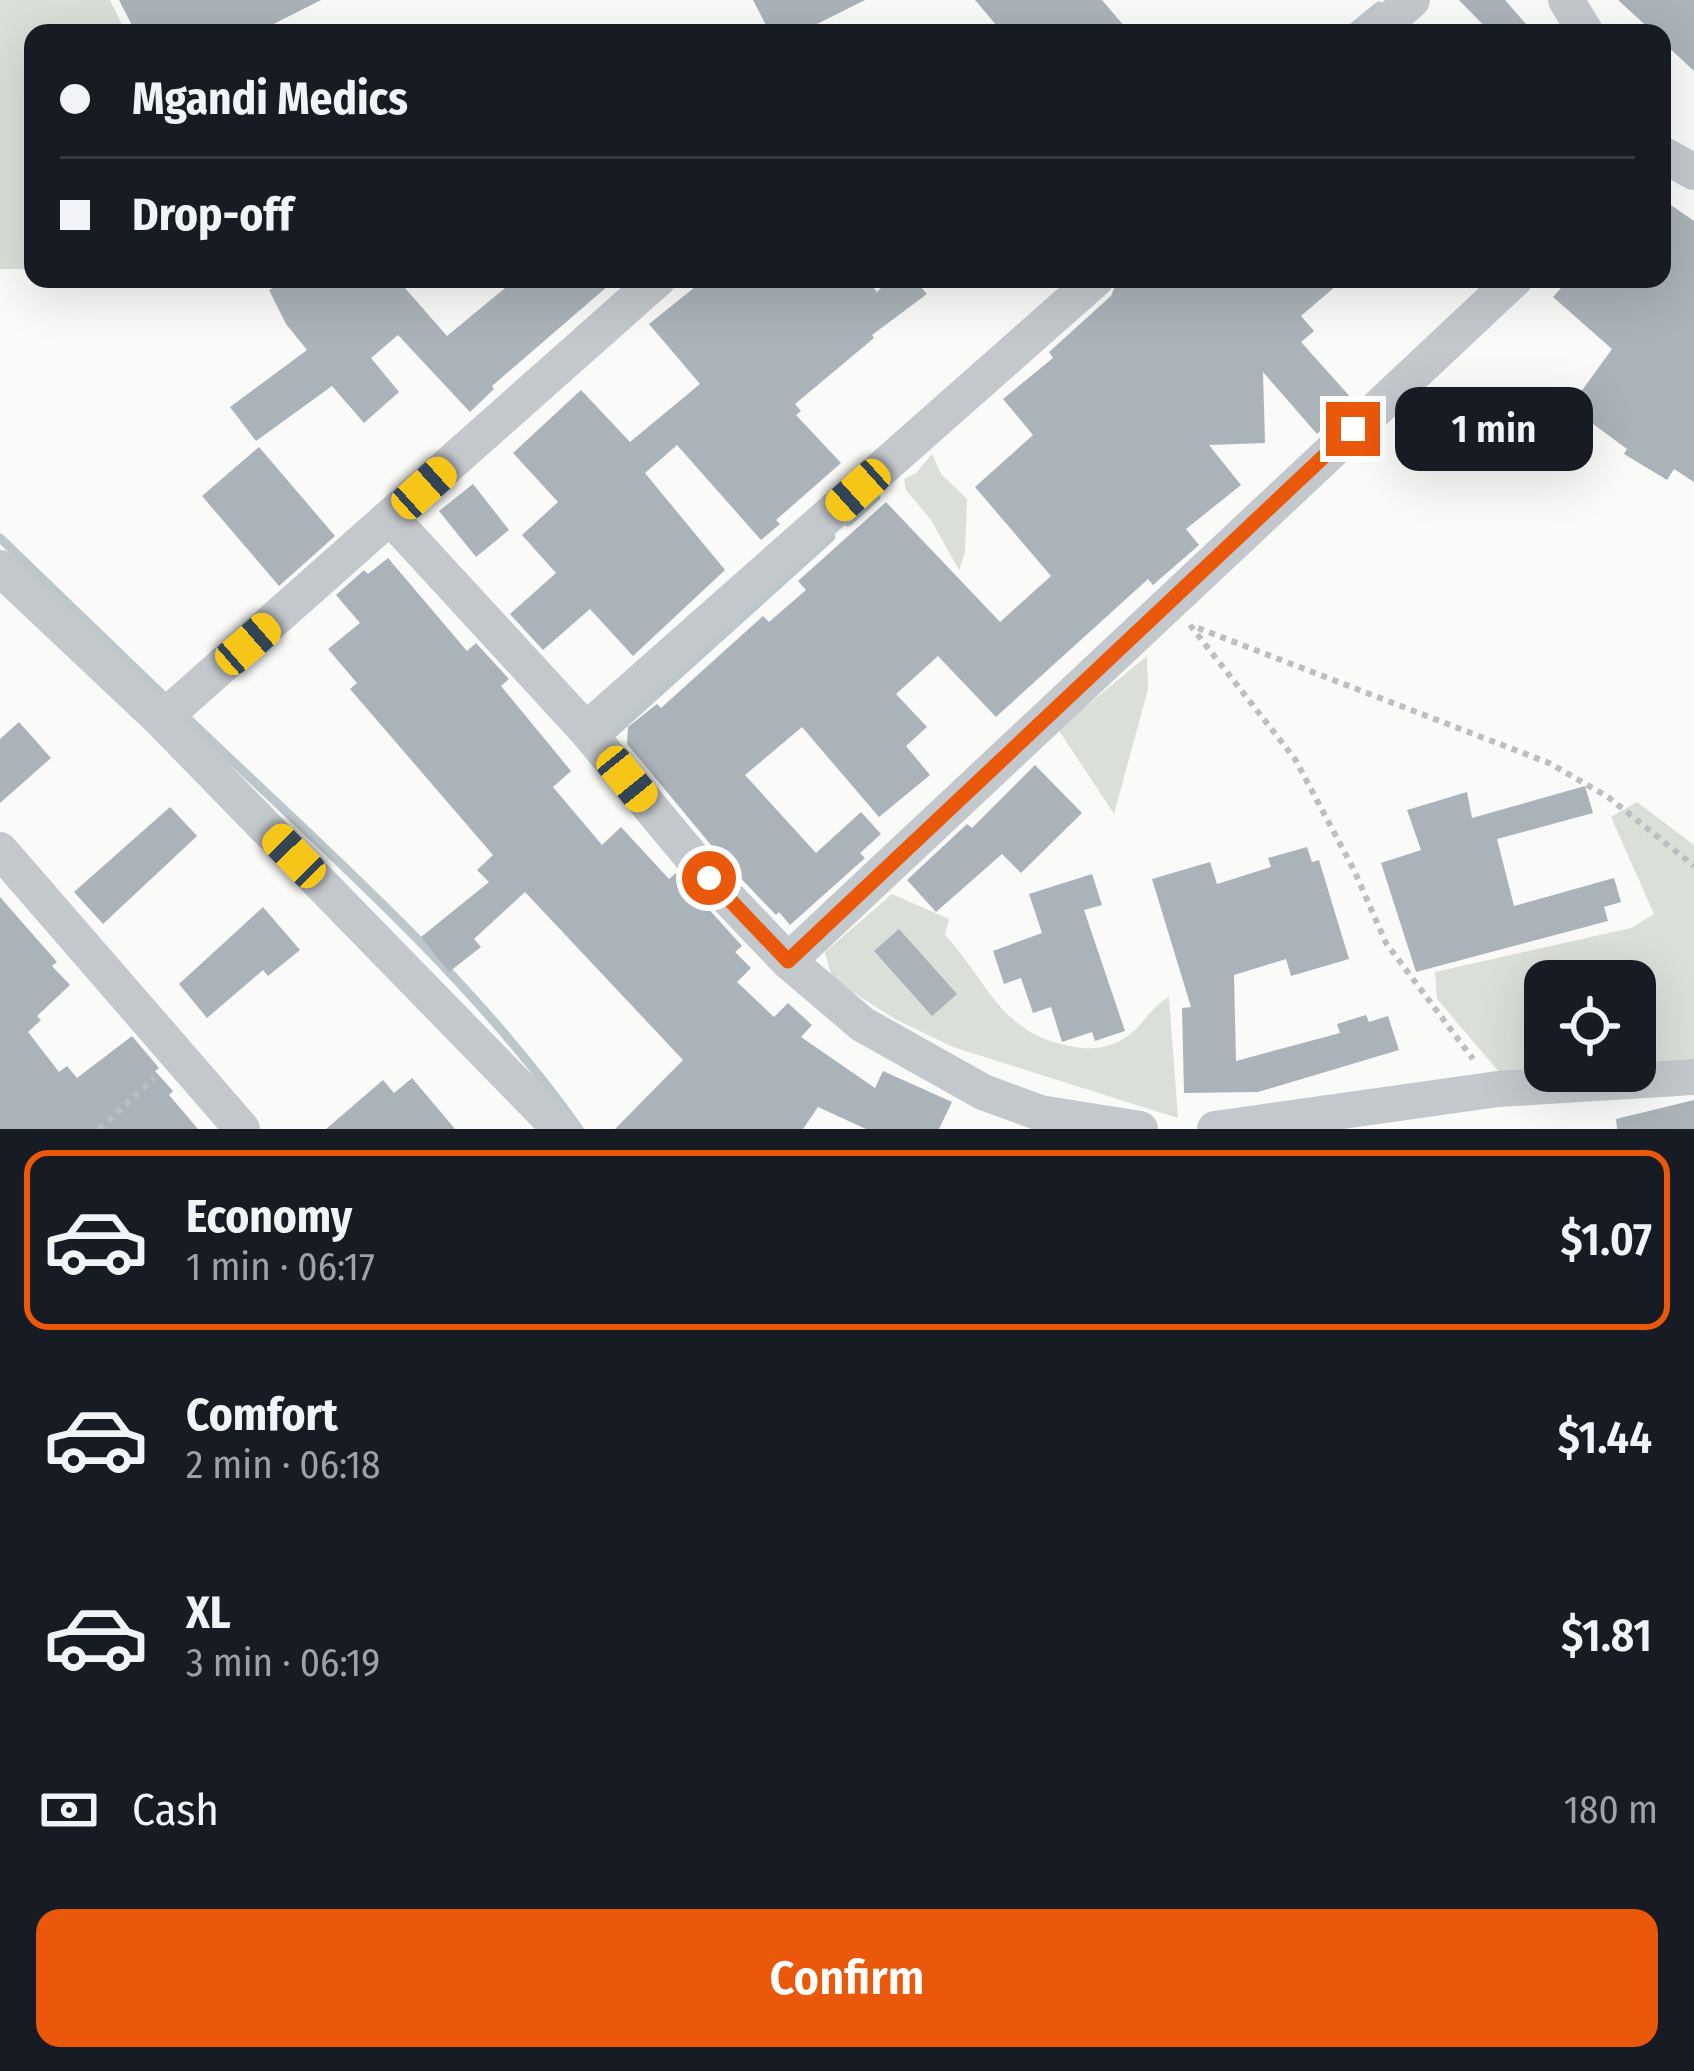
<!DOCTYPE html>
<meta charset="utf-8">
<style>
:root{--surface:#171b24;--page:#20242c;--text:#f1f3f6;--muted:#9ea1a6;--line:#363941;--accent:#ea580c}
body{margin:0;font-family:"Fira Sans Condensed",sans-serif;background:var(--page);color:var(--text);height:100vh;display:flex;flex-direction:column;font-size:45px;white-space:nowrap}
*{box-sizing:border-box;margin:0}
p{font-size:39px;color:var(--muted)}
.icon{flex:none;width:66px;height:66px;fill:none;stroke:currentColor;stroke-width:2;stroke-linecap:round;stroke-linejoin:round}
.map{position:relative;height:1129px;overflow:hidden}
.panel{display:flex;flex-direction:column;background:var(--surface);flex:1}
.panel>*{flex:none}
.hud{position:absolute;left:24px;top:24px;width:1647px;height:264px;border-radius:24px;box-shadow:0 12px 48px #0002;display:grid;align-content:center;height:264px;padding:0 36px;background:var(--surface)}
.controls{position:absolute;left:1524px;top:960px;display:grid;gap:24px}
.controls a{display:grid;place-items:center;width:132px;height:132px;border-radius:24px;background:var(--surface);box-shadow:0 12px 48px #0002;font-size:60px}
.end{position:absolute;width:54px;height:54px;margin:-27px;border:15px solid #ea580c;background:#fff;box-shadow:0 0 0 6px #fff}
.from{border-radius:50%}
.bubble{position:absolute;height:84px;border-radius:24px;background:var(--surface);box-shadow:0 12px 48px #0002;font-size:39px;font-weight:600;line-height:84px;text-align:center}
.car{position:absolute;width:36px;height:72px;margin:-36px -18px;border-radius:15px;box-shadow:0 0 9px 3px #0007;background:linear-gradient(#f5c518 24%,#345 0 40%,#f5c518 0 76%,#345 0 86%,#f5c518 0)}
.hud b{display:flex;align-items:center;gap:42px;height:114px;font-size:45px}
.hud b+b{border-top:3px solid var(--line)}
.hud i{width:30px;height:30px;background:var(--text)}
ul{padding:21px 0 0;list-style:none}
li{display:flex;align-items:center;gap:36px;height:180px;margin:0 24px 18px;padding:0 12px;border:6px solid transparent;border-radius:24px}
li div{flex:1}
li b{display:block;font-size:45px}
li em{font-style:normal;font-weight:600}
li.active{border-color:var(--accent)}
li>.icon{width:108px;height:108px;stroke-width:1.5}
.pay{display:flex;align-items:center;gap:30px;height:132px;padding:0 36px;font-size:45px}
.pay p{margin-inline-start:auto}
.button{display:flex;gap:24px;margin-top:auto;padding:24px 36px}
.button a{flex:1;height:138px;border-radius:24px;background:var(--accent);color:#fff;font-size:48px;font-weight:600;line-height:138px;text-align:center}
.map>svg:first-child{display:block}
</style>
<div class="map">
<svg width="1694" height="1129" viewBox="0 0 1694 1129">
<rect width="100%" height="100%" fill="#fafaf8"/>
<path fill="#dadfd7" d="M 0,0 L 110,0 L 126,33 L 33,33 L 33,269 L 0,269 Z
M 932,454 L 941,474 L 967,499 L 965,552 L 959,570 L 931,520 L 906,490 L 904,479 L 916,473 Z
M 1147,656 L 1148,689 L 1114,814 L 1058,729 Z
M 1637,802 L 1694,845 L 1694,1059 L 1635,1063 L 1635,981 L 1545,981 L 1545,1070 L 1500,1073 L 1437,999 L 1435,972 L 1631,928 L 1654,914 L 1611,817 Z
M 892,894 L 949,919 L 945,935 C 991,985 999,1034 1075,1047 C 1095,1050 1111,1048 1129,1035 C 1144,1024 1151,1007 1169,997 L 1178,1118 L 953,1047 L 895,1019 L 832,979 L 825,952 Z"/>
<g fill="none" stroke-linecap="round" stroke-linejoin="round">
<path stroke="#bbc7cb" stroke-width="9" d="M 1346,33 L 1379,6
M 848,522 L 876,497
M 0,538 L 169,701
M 181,712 C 318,844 469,973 579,1129
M 608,738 L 831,537"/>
</g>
<path fill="#aab3b9" d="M 119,0 L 321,0 L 256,33 L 136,33 Z
M 753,0 L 865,0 L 799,33 L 770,33 Z
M 975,0 L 1102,0 L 1130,33 L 1003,33 Z
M 1459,0 L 1505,0 L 1534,33 L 1491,33 Z
M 1618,0 L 1694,0 L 1694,71 L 1662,41 L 1662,33 L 1654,33 Z
M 1662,199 L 1694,221 L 1694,482 L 1674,469 L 1667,480 L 1624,454 L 1627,449 L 1570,407 L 1612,349 L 1553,297 L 1569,279 L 1662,279 Z
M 290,279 L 397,279 L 447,336 L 516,279 L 616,279 L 492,386 L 494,389 L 470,412 L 398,335 L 371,358 L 399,392 L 364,423 L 332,386 L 256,441 L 230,407 L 307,350 L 286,324 L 269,290 Z
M 705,279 L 866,279 L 877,292 L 890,279 L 914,279 L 927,294 L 872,335 L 874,338 L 795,404 L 801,411 L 796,415 L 841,463 L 776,520 L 780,524 L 761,540 L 677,445 L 645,473 L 725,570 L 633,656 L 590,609 L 543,650 L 510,614 L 556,573 L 522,535 L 558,502 L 513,453 L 581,390 L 630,442 L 700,384 L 649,324 Z
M 1118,279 L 1344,279 L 1301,316 L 1314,331 L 1301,342 L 1353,400 L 1317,434 L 1263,372 L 1265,443 L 1209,445 L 1241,485 L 1186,529 L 1199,545 L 1153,585 L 1148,579 L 996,717 L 938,656 L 896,694 L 927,727 L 906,746 L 930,775 L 879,817 L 802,727 L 745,775 L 816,853 L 861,812 L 881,834 L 860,853 L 865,858 L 790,925 L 779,912 L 776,915 L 726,863 L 627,744 L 628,727 L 657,704 L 661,708 L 763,616 L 769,622 L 806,590 L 798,581 L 886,502 L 1000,622 L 1051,576 L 975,487 L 1033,435 L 1003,399 L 1053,358 L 1049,352 L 1111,296 Z
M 259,447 L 335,536 L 279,586 L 202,496 Z
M 473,484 L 509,530 L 476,557 L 439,511 Z
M 388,558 L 467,651 L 476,643 L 509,679 L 501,686 L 571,771 L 553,787 L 602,845 L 621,827 L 669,879 L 676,873 L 742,946 L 735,952 L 751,968 L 737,982 L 774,1017 L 788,1003 L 812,1025 L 801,1037 L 875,1088 L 883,1071 L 952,1102 L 939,1129 L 866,1129 L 818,1107 L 803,1129 L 615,1129 L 683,1060 L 525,892 L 474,939 L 481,947 L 449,972 L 421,937 L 489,882 L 477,870 L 493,855 L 350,689 L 357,683 L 328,649 L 360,623 L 336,595 L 364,570 L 368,574 Z
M 19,722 L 51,758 L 0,803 L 0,739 Z
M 1035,765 L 1082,813 L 1021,873 L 1002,854 L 936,912 L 907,880 L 967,824 L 972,828 Z
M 1585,786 L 1593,813 L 1497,839 L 1514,906 L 1614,878 L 1621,902 L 1604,907 L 1608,921 L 1416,972 L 1381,863 L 1421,850 L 1407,810 L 1467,792 L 1472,818 Z
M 170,807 L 197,836 L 103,924 L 74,892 Z
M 1307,847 L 1312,862 L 1319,860 L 1349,959 L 1291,976 L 1286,959 L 1234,975 L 1236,1061 L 1340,1033 L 1337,1024 L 1366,1015 L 1369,1022 L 1388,1016 L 1399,1050 L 1258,1092 L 1184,1093 L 1182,1008 L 1191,1007 L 1152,879 L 1210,862 L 1217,884 L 1271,867 L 1268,858 Z
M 1092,874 L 1102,905 L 1084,910 L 1125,1031 L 1095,1041 L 1092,1032 L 1062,1042 L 1051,1007 L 1033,1013 L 1021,978 L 1004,984 L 993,951 L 1042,933 L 1029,894 Z
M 0,897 L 57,962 L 52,966 L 70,985 L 37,1016 L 41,1020 L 28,1032 L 59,1072 L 67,1066 L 77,1078 L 132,1036 L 159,1068 L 155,1071 L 173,1091 L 169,1095 L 198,1129 L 0,1129 Z
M 263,907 L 300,950 L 268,976 L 263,970 L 207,1018 L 179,984 Z
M 899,929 L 957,994 L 932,1016 L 874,951 Z
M 412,1078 L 455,1129 L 326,1129 L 383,1080 L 394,1093 Z
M 1694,1100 L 1694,1129 L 1617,1129 L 1616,1119 Z"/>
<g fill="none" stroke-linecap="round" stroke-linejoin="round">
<path stroke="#bbbfc2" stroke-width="6" stroke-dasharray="6 6" stroke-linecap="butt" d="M 1190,625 L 1295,759 L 1354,870 L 1386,943 L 1473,1059
M 1198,628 L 1549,763 L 1608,797 L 1694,866
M 99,1129 L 154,1078"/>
<path stroke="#c3c8cc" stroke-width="36" d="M 1566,0 L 1586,33
M 1375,33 L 1412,0
M 1662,154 L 1694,172
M 391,518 L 586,730 L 709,878 L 788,961 L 862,1024 L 983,1092 L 1040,1113 L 1140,1129
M 0,568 L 161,720 L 560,1129
M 161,720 L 658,279
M 586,730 L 1096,279
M 0,850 L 242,1129
M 788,961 L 1515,279
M 1215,1129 L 1498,1089 L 1694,1077"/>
</g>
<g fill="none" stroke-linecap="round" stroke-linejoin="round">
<path stroke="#ea580c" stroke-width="15" d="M 709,878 L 788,961 L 1353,429"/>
</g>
</svg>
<div class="controls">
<a><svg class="icon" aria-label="locate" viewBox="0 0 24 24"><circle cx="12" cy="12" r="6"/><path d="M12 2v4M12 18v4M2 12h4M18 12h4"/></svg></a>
</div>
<i class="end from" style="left:709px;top:878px"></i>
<i class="end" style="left:1353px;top:429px"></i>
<div class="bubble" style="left:1395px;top:387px;width:198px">1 min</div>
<i class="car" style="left:424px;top:488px;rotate:48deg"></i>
<i class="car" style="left:858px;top:490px;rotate:228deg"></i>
<i class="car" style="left:248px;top:644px;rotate:49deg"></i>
<i class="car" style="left:627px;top:779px;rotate:141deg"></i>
<i class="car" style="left:294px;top:856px;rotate:316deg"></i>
<div class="hud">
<b><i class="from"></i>Mgandi Medics</b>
<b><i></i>Drop-off</b>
</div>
</div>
<section class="panel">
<ul>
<li class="active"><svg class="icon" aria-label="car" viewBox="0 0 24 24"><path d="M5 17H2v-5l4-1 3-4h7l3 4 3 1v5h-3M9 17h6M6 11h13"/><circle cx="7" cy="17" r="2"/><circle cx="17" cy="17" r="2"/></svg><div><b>Economy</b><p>1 min · 06:17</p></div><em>$1.07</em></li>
<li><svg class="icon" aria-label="car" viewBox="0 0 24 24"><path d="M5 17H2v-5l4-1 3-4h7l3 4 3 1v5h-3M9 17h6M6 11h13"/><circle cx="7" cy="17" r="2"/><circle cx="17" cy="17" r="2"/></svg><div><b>Comfort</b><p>2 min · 06:18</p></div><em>$1.44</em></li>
<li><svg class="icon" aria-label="car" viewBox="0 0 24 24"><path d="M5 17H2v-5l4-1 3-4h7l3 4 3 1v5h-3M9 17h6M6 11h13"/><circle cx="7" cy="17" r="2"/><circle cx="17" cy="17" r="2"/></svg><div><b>XL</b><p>3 min · 06:19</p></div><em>$1.81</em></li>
</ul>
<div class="pay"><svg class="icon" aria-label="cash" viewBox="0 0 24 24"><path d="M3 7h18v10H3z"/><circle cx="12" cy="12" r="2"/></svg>Cash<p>180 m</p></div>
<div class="button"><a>Confirm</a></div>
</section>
